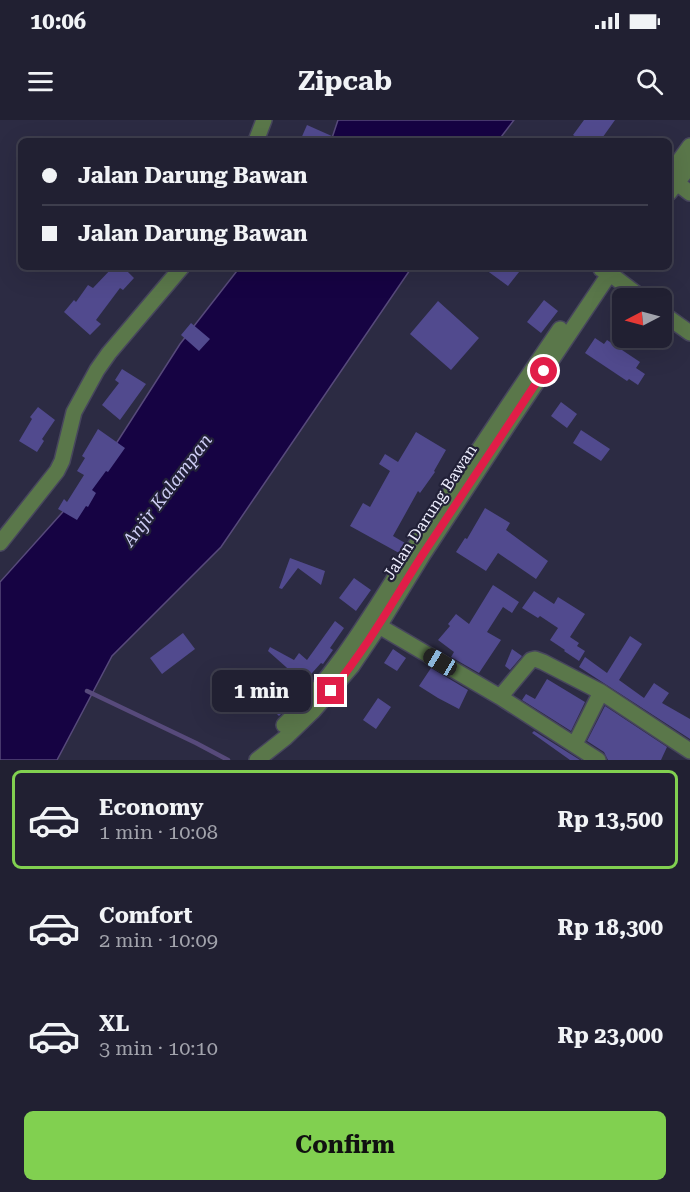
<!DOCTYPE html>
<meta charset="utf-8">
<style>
:root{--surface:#212032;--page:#29283a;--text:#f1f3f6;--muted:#a2a3ac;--line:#3e3e4d;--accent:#81d050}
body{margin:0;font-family:"Roboto Serif",serif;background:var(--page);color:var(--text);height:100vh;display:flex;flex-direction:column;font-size:22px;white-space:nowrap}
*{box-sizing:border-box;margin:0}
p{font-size:20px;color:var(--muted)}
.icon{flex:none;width:33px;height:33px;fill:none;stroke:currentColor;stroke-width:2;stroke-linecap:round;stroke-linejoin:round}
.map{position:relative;height:640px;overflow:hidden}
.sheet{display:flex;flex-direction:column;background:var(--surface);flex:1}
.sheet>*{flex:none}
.hud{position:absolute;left:18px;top:18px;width:654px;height:132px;border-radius:9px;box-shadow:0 6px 24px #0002,0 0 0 2px var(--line);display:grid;align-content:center;height:132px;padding:0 24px;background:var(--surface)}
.needle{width:39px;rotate:264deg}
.controls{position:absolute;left:612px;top:168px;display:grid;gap:12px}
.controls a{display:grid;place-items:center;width:60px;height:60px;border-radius:9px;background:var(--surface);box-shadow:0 6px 24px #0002,0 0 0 2px var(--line);font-size:30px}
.end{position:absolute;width:27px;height:27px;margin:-14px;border:8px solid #e11d48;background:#fff;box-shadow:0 0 0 3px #fff}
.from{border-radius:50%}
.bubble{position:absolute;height:42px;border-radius:9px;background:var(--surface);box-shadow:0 6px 24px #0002,0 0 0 2px var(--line);font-size:20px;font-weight:700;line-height:42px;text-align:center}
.car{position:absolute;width:18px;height:36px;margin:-18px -9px;border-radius:8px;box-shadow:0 0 4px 2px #0007;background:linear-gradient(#222 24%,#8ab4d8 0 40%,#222 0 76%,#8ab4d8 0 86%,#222 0)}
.hud b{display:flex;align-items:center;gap:21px;height:57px;font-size:22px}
.hud b+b{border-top:2px solid var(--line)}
.hud i{width:15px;height:15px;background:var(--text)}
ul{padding:10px 0 0;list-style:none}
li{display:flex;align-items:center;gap:18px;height:99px;margin:0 12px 9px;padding:0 12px;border:3px solid transparent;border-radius:9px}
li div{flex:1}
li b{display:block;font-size:22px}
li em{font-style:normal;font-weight:700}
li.active{border-color:var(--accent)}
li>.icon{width:54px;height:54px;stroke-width:1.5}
.button{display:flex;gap:12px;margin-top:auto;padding:12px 24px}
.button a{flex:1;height:69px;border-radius:9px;background:var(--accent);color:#111;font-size:24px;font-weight:700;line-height:69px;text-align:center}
.status{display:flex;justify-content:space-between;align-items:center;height:42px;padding:0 30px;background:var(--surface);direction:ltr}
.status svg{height:16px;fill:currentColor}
header{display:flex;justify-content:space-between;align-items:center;height:78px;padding:0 24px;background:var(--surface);font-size:27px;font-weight:700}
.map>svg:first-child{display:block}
</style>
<div class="status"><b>10:06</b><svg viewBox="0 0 49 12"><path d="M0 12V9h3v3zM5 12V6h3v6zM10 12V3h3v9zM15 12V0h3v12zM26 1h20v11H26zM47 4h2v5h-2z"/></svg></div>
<header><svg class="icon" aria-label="menu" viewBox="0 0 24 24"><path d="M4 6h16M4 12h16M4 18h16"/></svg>Zipcab<svg class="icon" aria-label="search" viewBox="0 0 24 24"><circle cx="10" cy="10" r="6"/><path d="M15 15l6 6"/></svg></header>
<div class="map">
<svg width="690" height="640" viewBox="0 0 690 640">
<rect width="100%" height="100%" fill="#2c2b43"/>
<path fill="#160343" stroke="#574a7b" stroke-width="1.5" d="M 338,0 L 514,0 L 498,21 L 331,21 Z
M 240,147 L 412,147 L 221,427 L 112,536 L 57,640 L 0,640 L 0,462 L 96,355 L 180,224 Z"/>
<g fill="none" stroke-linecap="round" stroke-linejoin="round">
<path stroke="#574a7b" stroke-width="4.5" d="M 87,571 L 196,623 L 228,640"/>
</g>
<path fill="#514a8e" d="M 584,0 L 615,0 L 600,21 L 582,21 L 573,15 Z
M 307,5 L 343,21 L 300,21 Z
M 113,147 L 123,147 L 134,158 L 123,170 L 120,168 L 96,200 L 101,204 L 90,215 L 64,192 L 74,180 L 76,182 L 88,165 L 93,168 Z
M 482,147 L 523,147 L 508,166 Z
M 544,180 L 558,191 L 541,213 L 527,202 Z
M 438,181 L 479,218 L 451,250 L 410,214 Z
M 191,203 L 210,219 L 199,231 L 181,215 Z
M 595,218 L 604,224 L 607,220 L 640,242 L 636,248 L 645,254 L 638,265 L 629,259 L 627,261 L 585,233 Z
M 122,249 L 146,264 L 120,300 L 102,285 L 119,263 L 115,260 Z
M 561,282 L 577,294 L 567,308 L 551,296 Z
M 38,287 L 55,300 L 42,319 L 44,321 L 37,332 L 19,321 L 32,299 L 30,297 Z
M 98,309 L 125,328 L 108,352 L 106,351 L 92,370 L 96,373 L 88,387 L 86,386 L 77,400 L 58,389 L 64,379 L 67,382 L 84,355 L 77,351 L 85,338 L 82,336 Z
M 581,310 L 610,329 L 601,341 L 573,323 Z
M 416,312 L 446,330 L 434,351 L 435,352 L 420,373 L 418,371 L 393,416 L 405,423 L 399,433 L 350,406 L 363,383 L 370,387 L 390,351 L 379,344 L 385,334 L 398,342 Z
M 485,388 L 510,403 L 506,410 L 548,441 L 536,459 L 498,433 L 486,451 L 456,432 L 465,418 L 467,419 Z
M 290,438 L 325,451 L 321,465 L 298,448 L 282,469 L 279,468 Z
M 354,458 L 371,470 L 356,491 L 339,478 Z
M 493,465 L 519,482 L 512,493 L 503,487 L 487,512 L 501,520 L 479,553 L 451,537 L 454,532 L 438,520 L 450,506 L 448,504 L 456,494 L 469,504 Z
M 534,471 L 554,484 L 558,477 L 585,494 L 570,517 L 579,523 L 577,526 L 585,531 L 579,541 L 564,531 L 565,530 L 550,520 L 558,508 L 540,496 L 538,498 L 522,488 Z
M 335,501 L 344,508 L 330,528 L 333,530 L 323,544 L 321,543 L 296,571 L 300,575 L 279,596 L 267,584 L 295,555 L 268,531 L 270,527 L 294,540 L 299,533 L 307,540 Z
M 183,513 L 195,529 L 162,554 L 150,538 Z
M 630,516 L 642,524 L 619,560 L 644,578 L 654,563 L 669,573 L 662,583 L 690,599 L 690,619 L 579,547 L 585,537 L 607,553 Z
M 393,529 L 406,538 L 397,551 L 384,543 Z
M 512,529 L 522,536 L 510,550 L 505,546 Z
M 431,548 L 468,570 L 459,589 L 438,578 L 419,566 Z
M 547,559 L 585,582 L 571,611 L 522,580 L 526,574 L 535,579 Z
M 378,578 L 391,587 L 376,609 L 363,600 Z
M 605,586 L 667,627 L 661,640 L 608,640 L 604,632 L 587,621 Z
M 534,611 L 580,640 L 570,640 L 532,613 Z"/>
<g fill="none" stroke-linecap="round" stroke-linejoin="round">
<g stroke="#47465d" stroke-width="18">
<path id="minor" d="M 256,21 L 264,0
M 669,55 L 690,26
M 677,63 L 690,73
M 669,73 L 690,46
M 601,149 L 609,153 L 642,178
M 662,193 L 690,213
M 0,423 L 57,351 L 62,341 L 74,292 L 97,250 L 109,233 L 182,147
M 379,506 L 500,577 L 598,640
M 500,577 L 531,540 L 535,539 L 543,542 L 601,572
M 284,605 C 335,557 371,495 408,437 C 458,361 508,285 560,209
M 575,624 L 601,572 L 690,631
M 257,640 L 285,618 L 313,591 L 352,546 L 379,506 L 422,436 L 508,305 L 614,147"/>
</g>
<use href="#minor" stroke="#5a774a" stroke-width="15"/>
</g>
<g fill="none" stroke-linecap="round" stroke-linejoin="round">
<path stroke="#e11d48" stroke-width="8" d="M 331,571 C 367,528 393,481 423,434 C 463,373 503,312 544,251"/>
</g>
<g text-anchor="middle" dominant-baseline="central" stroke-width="4.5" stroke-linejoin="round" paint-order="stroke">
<g font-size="16" fill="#eeeefe" stroke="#222138">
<text transform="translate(430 392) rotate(-57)">Jalan Darung Bawan</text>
</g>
<g font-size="18" font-style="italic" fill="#cecdf5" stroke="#222138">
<text transform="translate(167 370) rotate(-53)">Anjir Kalampan</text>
</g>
</g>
</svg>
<div class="controls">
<a><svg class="needle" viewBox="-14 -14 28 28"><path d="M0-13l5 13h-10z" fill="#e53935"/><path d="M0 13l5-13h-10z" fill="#a2a3ac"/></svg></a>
</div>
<i class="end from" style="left:544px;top:251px"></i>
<i class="end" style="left:331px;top:571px"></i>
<div class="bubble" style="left:212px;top:550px;width:99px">1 min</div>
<i class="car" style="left:440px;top:542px;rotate:301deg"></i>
<div class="hud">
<b><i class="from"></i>Jalan Darung Bawan</b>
<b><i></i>Jalan Darung Bawan</b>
</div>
</div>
<section class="sheet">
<ul>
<li class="active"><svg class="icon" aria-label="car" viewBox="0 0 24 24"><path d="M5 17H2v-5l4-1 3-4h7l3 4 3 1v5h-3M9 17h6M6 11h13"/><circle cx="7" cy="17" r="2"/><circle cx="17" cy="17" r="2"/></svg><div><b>Economy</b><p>1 min · 10:08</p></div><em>Rp 13,500</em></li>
<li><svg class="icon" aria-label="car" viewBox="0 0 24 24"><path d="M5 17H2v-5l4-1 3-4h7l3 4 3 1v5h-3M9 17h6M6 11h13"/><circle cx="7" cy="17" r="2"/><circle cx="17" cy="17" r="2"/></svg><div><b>Comfort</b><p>2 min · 10:09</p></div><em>Rp 18,300</em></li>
<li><svg class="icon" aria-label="car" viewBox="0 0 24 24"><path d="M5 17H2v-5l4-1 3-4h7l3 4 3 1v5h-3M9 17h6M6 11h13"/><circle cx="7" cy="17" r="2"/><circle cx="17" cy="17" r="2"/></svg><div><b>XL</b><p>3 min · 10:10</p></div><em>Rp 23,000</em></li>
</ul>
<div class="button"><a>Confirm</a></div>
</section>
